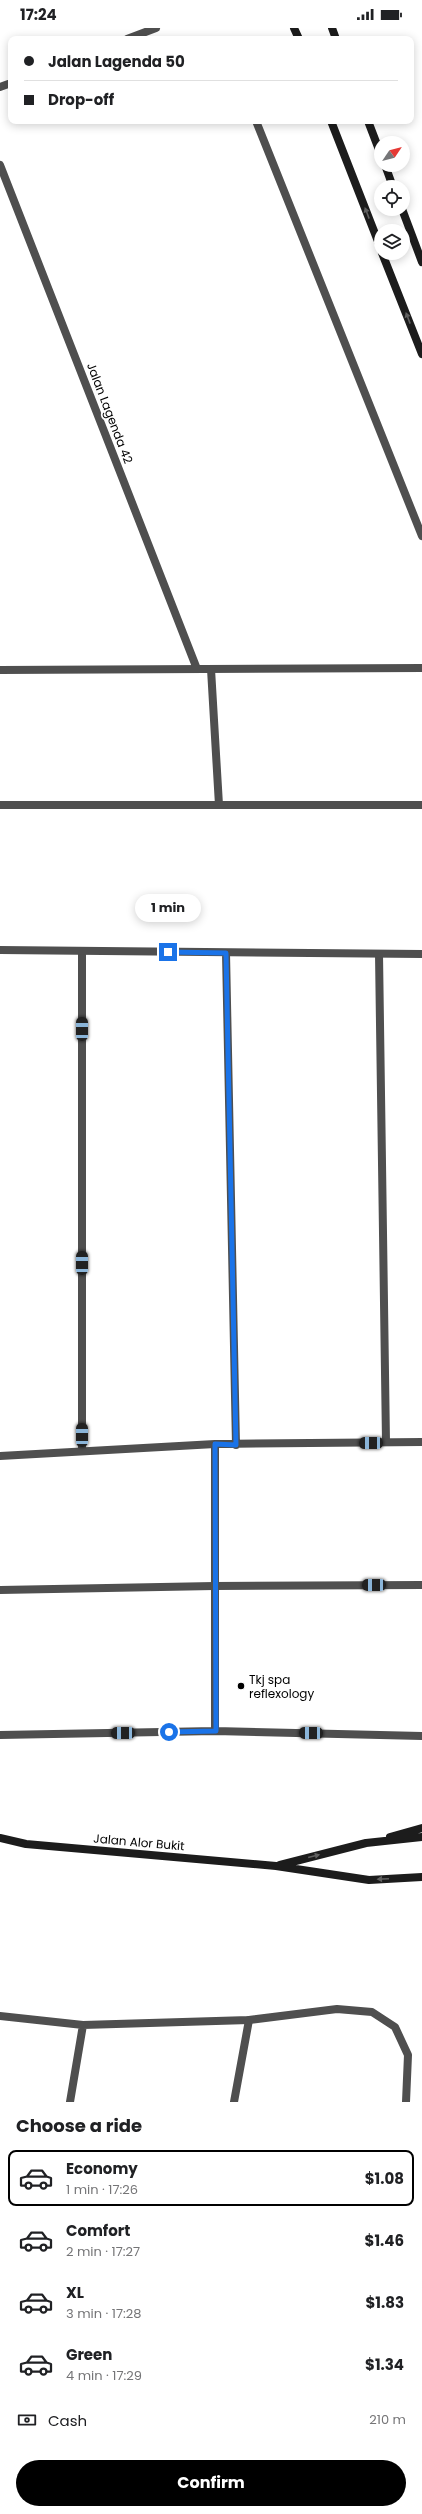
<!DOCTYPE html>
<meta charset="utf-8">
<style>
:root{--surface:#fff;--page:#f2f2f2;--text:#202124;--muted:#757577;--line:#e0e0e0;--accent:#000}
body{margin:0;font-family:Poppins,sans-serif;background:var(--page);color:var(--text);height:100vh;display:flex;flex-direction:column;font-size:15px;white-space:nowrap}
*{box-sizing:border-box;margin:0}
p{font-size:13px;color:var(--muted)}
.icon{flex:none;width:22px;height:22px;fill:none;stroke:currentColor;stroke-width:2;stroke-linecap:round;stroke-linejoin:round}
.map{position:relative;height:2074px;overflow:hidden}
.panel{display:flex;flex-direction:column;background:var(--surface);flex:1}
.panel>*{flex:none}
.hud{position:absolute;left:8px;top:8px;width:406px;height:88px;border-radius:8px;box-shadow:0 2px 10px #0003;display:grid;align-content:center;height:88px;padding:0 16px;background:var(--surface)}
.needle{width:26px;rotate:55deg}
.tools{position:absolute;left:374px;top:108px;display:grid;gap:8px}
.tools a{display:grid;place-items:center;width:36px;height:36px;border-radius:50%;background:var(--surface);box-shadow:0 2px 10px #0003;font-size:20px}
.end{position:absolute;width:18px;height:18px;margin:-9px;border:5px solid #1a73e8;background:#fff;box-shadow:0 0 0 2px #fff}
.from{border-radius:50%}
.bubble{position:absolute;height:28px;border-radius:14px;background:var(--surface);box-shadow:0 2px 10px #0003;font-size:13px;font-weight:700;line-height:28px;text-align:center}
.car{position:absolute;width:12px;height:24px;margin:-12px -6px;border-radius:5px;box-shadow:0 0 3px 1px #0007;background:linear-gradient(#222 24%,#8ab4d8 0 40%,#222 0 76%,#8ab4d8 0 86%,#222 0)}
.hud b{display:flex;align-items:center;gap:14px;height:38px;font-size:15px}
.hud b+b{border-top:1px solid var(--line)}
.hud i{width:10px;height:10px;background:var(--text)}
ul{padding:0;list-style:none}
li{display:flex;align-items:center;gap:12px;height:56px;margin:0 8px 6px;padding:0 8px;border:2px solid transparent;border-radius:8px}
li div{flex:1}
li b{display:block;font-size:15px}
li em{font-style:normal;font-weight:700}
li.active{border-color:var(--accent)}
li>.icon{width:36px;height:36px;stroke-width:1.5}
h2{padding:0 16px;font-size:18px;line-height:48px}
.pay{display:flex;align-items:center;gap:10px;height:44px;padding:0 16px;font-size:15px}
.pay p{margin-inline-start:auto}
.button{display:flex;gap:8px;margin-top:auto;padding:8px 16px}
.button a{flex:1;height:46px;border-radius:24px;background:var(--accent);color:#fff;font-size:16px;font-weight:700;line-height:46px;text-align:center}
.status{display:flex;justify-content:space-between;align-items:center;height:28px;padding:0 20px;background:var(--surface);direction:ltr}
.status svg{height:11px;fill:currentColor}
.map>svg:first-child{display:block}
</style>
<div class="status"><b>17:24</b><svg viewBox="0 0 49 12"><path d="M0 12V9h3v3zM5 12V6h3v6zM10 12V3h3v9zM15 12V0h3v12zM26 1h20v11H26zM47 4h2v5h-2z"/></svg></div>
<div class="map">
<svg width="422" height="2074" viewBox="0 0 422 2074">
<rect width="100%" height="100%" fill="#fff"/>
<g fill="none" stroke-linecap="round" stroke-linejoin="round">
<path stroke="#4f4f4f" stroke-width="8" d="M 211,641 L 219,777
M 0,777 L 422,777
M 82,923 L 82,1423
M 379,926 L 386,1414
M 0,1562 L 214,1558 L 422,1557
M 234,2074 L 249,1992"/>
<path stroke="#4f4f4f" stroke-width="8" d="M 127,11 L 156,0
M 0,59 L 11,55
M 256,93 L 422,508
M 0,137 L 197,641
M 0,642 L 422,640
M 0,922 L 422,926
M 226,925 L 236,1417
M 215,1416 L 215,1703
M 0,1428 L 215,1416 L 422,1414
M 0,1707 L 215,1703 L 422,1708
M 0,1988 L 83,1997 L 249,1992 L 337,1981 L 372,1984 L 395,1999 L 408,2027 L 406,2074
M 70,2074 L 83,1997"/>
<path stroke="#1c1c1c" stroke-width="8" d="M 294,0 L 299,11
M 332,0 L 336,11
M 331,93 L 381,221
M 368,93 L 381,127
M 385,137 L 393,159
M 402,181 L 422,234
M 382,225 L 422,326
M 390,1809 L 422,1800
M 0,1810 L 26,1816 L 276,1838 L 369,1852 L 422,1849
M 280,1837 L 366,1815 L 422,1809"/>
</g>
<defs><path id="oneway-solid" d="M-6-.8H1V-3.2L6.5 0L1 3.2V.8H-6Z"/></defs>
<g fill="#606060">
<use href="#oneway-solid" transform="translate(367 185) rotate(-111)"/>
<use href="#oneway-solid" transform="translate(408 290) rotate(-111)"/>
<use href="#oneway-solid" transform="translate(314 1828) rotate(-14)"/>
<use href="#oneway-solid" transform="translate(383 1851) rotate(177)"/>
</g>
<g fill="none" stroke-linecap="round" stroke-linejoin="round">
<path stroke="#1a73e8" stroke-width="5" d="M 168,924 L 226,925 L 236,1417 L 215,1416 L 216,1703 L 169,1704"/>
</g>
<circle fill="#000" stroke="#fff" stroke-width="1.5" cx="241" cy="1658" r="4"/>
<g text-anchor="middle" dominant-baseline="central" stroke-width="3.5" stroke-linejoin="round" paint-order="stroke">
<g font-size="12" fill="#000" stroke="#fff">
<text transform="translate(110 385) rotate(69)">Jalan Lagenda 42</text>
<text transform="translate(139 1814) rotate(5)">Jalan Alor Bukit</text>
</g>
<g font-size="12" fill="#000" stroke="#fff" text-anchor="start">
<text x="249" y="1651">Tkj spa<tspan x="249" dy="14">reflexology</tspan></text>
</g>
</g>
</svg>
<div class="tools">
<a><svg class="needle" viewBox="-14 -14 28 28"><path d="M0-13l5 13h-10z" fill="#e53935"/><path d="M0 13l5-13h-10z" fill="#757577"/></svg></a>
<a><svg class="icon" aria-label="locate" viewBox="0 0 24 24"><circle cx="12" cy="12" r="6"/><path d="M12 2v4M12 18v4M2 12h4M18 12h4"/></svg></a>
<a><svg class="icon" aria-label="layers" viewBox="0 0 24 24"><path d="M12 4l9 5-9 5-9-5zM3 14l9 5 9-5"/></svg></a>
</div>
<i class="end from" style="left:169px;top:1704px"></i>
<i class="end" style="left:168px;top:924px"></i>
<div class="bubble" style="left:135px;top:866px;width:66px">1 min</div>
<i class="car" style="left:82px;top:1001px;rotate:0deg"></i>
<i class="car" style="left:82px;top:1235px;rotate:0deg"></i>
<i class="car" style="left:82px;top:1407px;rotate:0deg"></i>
<i class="car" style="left:371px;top:1415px;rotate:269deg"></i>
<i class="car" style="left:374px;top:1557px;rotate:270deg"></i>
<i class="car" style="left:123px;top:1705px;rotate:269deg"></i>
<i class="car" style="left:311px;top:1705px;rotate:271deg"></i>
<div class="hud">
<b><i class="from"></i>Jalan Lagenda 50</b>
<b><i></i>Drop-off</b>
</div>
</div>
<section class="panel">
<h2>Choose a ride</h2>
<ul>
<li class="active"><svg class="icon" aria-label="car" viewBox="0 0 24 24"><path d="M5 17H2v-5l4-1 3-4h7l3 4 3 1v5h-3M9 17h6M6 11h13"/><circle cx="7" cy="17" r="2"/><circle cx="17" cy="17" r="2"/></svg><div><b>Economy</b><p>1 min · 17:26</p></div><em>$1.08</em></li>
<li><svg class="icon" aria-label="car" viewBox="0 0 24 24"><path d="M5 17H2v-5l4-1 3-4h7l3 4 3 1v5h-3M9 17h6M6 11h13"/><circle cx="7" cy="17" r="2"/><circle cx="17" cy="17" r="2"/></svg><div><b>Comfort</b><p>2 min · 17:27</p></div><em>$1.46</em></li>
<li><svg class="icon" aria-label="car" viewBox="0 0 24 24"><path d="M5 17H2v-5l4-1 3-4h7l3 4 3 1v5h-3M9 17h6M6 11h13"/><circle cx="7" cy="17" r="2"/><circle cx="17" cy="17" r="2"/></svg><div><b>XL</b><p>3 min · 17:28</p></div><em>$1.83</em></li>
<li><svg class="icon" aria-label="car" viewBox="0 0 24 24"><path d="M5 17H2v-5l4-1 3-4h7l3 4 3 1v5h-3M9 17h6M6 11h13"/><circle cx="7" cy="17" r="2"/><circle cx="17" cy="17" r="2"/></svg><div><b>Green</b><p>4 min · 17:29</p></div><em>$1.34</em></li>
</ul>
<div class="pay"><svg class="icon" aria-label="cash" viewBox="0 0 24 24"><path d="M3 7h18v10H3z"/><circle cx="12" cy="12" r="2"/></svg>Cash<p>210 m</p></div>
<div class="button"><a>Confirm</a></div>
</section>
